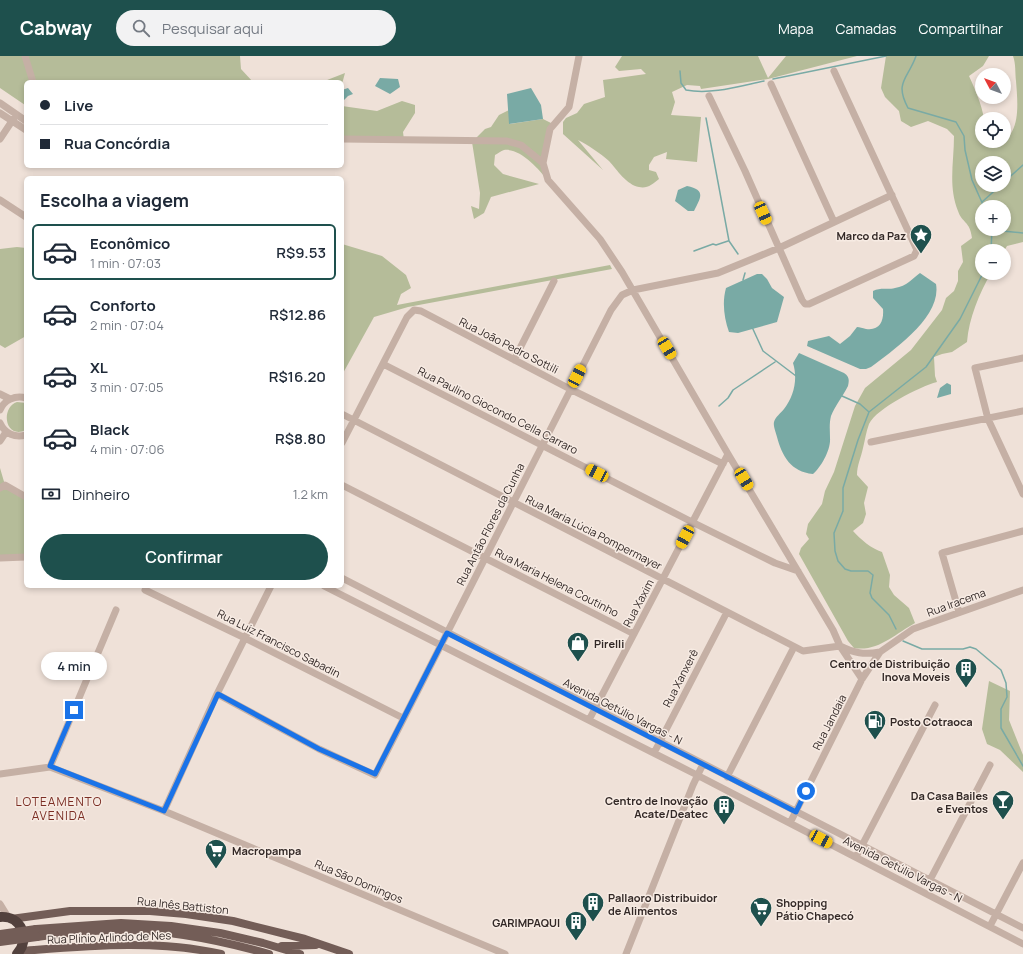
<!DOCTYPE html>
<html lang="pt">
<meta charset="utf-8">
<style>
:root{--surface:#fff;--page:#f2f2f3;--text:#1f2937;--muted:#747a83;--line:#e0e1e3;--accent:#1e504d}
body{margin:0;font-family:Manrope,sans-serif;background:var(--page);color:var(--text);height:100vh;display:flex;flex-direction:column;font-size:15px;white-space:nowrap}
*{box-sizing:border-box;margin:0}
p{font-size:13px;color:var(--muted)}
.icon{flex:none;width:22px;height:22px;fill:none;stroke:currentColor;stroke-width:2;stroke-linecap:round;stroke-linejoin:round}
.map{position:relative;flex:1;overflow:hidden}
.details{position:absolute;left:24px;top:120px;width:320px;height:412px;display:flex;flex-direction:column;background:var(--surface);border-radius:6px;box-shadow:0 2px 6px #0003}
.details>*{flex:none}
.guide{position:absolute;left:24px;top:24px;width:320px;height:88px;border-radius:6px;box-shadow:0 2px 6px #0003;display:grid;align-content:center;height:88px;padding:0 16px;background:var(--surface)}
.needle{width:26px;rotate:311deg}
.buttons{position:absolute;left:975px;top:12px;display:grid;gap:8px}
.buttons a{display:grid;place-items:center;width:36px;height:36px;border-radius:50%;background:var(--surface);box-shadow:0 2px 6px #0003;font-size:20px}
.end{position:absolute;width:18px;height:18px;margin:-9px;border:5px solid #1a73e8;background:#fff;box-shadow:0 0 0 2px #fff}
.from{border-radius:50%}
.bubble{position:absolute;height:28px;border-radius:14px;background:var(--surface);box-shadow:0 2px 6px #0003;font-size:13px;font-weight:600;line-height:28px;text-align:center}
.car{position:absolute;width:12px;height:24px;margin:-12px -6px;border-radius:5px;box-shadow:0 0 3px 1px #0007;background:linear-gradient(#f5c518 24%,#345 0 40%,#f5c518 0 76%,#345 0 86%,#f5c518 0)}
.guide b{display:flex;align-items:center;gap:14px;height:38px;font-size:15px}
.guide b+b{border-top:1px solid var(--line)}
.guide i{width:10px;height:10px;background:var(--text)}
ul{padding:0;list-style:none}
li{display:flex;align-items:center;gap:12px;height:56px;margin:0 8px 6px;padding:0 8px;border:2px solid transparent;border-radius:6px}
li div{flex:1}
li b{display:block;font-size:15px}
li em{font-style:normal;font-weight:600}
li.active{border-color:var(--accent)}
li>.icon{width:36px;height:36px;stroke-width:1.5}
h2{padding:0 16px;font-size:18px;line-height:48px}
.pay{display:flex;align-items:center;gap:10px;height:44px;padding:0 16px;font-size:15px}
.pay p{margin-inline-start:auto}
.button{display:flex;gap:8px;margin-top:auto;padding:8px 16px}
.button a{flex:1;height:46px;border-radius:24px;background:var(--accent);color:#fff;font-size:16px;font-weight:600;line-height:46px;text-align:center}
header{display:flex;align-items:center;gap:24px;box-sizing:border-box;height:56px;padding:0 20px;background:var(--accent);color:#fff}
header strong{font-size:19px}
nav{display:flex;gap:22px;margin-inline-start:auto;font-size:14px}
.search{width:280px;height:36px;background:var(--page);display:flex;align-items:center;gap:10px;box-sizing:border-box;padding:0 14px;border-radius:22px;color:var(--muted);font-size:15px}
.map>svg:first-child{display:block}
</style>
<header>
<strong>Cabway</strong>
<div class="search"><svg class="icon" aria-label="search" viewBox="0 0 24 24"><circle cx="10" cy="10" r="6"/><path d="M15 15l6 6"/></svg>Pesquisar aqui</div>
<nav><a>Mapa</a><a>Camadas</a><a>Compartilhar</a></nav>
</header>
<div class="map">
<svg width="1023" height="898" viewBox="0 0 1023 898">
<rect width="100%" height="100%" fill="#efe1d8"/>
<path fill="#b5bc99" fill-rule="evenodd" d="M 0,0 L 240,0 L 241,13 L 253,26 L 26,26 L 25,49 L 0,32 Z
M 622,0 L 758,0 L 768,22 L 786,0 L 857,0 L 768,23 L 701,33 L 700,30 L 687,29 L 672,36 L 675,46 L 671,59 L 701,61 L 697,106 L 666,103 L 667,96 L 654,101 L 649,109 L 649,114 L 656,116 L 659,123 C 653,128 647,133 639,131 C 627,129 617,114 609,105 C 600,97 588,89 578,84 L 603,114 L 563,78 L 563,66 L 566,62 L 577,57 L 584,48 L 605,41 L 603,24 L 646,18 L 641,13 L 619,15 L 615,11 Z
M 886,0 L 989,0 L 983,10 L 969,20 C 975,33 982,49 984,63 L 982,63 L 982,85 L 986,85 L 990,91 C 1022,84 1018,51 1016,25 C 1015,17 1016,8 1013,0 L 1023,0 L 1023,186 L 1007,190 L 1004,195 L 982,195 L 982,217 L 991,217 C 979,238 969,262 967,286 L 952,296 L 942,298 L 934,301 L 935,320 L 937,326 C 919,331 877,352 869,368 C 866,376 865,384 863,392 C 861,402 857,409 857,419 L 868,431 L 864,447 L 866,458 L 863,467 L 853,475 C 860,483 872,493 882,496 L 890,519 L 889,531 L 894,539 L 909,552 L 915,567 C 895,578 878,596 854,592 L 848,585 L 799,498 L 801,492 L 809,483 L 806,478 L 808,468 L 822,448 L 825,435 L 834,416 L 855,350 L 865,332 L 911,294 L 942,254 L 946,242 L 954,235 L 958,225 L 958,215 L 963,206 L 961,190 L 972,182 C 970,165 962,167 958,155 C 948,130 954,106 954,80 L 947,73 L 928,65 L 911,71 L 901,65 L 899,55 L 885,41 L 881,32 ZM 982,107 L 1004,107 L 1004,129 L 982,129 ZM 982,151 L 1004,151 L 1004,173 L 982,173 Z
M 345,17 L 342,28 L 342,26 L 322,26 Z
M 402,45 L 415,49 L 415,57 L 403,76 L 404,84 L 342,83 L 342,50 L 377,55 Z
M 509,54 L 510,68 L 543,63 L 553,68 L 545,100 L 548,124 C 538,113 521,92 504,94 C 501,95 497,98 495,99 L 494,109 L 503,118 L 539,128 L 491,141 L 484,157 L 474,163 L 471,150 L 479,153 L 480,137 L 472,86 L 485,73 L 491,71 L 499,59 Z
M 342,188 L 382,200 L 406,219 L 411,232 L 401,238 L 397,249 L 610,209 L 612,213 L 408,251 L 374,261 L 342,319 Z
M 17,191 L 26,192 L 26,280 L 5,292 L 0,289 L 0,193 Z
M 17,346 L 26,347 L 26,374 C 5,384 0,352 17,346 Z
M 0,412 L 5,429 L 26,441 L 26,501 L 0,502 Z
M 989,625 L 1010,635 L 1009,664 L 1023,699 L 1023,716 L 1000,694 L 987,688 L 982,673 Z"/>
<path fill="#79aaa5" d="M 380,22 L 398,23 L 400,31 L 390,38 L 375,30 Z
M 348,32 L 353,38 L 348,40 L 342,46 L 342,34 Z
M 531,32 L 541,49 L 543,63 L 509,68 L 507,38 Z
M 687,130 C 706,134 701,141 694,155 L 688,155 L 675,145 L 678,134 Z
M 920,217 L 936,228 C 942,261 893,294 871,311 L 866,313 L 860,313 L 807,290 L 808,285 L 829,280 L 840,288 L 850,280 L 857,271 C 860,271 862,272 866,273 C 880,275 884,265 883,253 L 873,242 L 873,235 C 881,231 887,234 895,232 C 907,230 912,223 920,217 Z
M 757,218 L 762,218 L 767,223 L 772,232 L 784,241 L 777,266 L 738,277 L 729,276 C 724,262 722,246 726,232 Z
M 799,297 L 844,317 C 850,321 849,325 848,330 C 843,340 835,350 831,360 C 829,368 830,375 830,382 C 831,394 821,411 813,418 C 791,416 782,400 777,381 C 776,377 773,370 774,366 C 775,361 781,357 784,353 C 794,340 798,323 793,307 Z
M 947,327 L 951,329 L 951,338 L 937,342 L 940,332 Z"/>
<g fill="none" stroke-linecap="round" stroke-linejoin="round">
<path stroke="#79aaa5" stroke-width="1.5" d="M 916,0 C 908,23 894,26 908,52 L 956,66 L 964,80 L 965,94 L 972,124 L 984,151
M 680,15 L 681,27 L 686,34 C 711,39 740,30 764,25
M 773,23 L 886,0
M 706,62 L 729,185 L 738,198
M 1004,126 L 1023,109
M 982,146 L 1001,129
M 992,174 L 1023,177
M 694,195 L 713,188 L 716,189 L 728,185
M 991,195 L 992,173
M 743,224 L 745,217
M 752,271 L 763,295 L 796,320
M 842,340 L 860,348 L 869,356
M 719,350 L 728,342 L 733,334 L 775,306
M 896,573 L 889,559 L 872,542 L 870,537 L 873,519 L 868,515 L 851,515 L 845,513 L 838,505 L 835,495 L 834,477 L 843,455 L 843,432 L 858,384 L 869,356 L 926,311 L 960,263 L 983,217
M 903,585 L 922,593 L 963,593 L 970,591 L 976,593 L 1001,614 L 1006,627 L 1007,641 L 1001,653 L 1001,672 L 1023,710"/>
<path stroke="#c5b0a5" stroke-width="7" d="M 25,0 L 33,26
M 771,28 L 834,166
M 709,40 L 745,115 L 802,244 L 805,248 L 809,248 L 914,200 L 917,194 L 834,15
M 0,47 L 26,65
M 0,57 L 26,74
M 0,83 L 14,62
M 342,83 L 507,85 L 521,89 L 543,107 L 548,124 L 600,183 L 622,216 L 728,398 L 833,574 L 840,590 L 862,623
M 543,107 L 550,73 L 569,51 L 579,0
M 0,144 L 26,161
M 1023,302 L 975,312 L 988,363 L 1023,438
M 514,304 L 554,225
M 383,308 L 692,466 L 775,507 L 798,515
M 0,338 L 10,343
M 0,354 C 4,344 15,339 26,342
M 342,358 L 803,595 L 840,590
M 0,367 C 5,378 15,382 26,379
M 0,385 L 6,376
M 871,386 L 1023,355
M 342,387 L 407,261 L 414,254 L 421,255 L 570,333 L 723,408
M 342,429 L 634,578
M 0,432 L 5,429 L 26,441
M 0,502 L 26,501
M 342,522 L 1023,872
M 324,530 L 695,718 L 1023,888
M 145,534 L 245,582 L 403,662
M 959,556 L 942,497 L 1023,475
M 840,590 C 854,597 864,599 880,596
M 217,638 L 319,693 L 375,719 L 611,254 L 622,239 L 633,234 L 718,217 L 779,192 L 892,139
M 589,664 L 728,398
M 654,697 L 727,556
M 50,711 L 116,554
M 0,718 L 50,711 L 164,755 L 505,898
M 727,721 L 794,591
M 164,755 L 217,638 L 271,530
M 790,767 L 862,623 L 880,596 L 913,573 L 1023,534
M 856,801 L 935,649
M 930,824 L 990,709
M 0,848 L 8,861
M 990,870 L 1023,807
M 626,898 L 693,729 L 703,708"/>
<path stroke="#735d57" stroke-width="8" d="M 11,863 L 70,855 L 150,855 L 186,858 L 233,865 L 305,883 L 349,898
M 36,873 L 121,867 L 171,870 L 220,877 L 263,887 L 300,898
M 37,881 C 65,877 93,874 122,874 C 170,874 223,885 269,898
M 282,890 L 316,889
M 20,895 C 86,890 156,883 221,898"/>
<path stroke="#52413d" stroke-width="10" d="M 0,861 C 21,859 31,883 17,898"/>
<path stroke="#735d57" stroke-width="8" d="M 0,878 L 36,873
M 0,886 L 37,881"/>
</g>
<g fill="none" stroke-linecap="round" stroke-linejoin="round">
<path stroke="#1a73e8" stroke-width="5" d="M 74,654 L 50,710 L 164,755 L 218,638 L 319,693 L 375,718 L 447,577 L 796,756 L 806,735"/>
</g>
<defs>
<g id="sight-pin" transform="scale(1.15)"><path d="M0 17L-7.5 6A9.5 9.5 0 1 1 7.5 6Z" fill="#1e504d" stroke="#f7ebe3"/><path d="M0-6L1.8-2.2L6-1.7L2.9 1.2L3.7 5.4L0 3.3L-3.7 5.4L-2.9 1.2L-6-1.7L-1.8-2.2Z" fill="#fff"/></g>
<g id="shop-pin" transform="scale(1.15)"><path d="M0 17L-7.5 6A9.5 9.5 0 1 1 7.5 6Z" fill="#1e504d" stroke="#f7ebe3"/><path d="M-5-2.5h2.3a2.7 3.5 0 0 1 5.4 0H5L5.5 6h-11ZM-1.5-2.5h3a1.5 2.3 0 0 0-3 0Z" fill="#fff"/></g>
<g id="building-pin" transform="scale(1.15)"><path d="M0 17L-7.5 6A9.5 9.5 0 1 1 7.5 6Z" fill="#1e504d" stroke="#f7ebe3"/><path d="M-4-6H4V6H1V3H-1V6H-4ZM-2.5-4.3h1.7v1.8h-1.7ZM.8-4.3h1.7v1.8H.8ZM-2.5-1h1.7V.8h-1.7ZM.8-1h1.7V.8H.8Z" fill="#fff"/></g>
<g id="fuel-pin" transform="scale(1.15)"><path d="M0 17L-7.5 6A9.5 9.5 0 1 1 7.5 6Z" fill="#1e504d" stroke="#f7ebe3"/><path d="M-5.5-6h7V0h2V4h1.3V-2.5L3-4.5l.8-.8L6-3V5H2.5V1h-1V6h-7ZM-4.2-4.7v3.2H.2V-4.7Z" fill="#fff"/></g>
<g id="bar-pin" transform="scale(1.15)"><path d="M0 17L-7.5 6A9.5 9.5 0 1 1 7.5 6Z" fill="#1e504d" stroke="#f7ebe3"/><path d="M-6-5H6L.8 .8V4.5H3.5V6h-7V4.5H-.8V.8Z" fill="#fff"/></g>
<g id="supermarket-pin" transform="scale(1.15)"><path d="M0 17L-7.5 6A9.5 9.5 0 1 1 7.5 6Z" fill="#1e504d" stroke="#f7ebe3"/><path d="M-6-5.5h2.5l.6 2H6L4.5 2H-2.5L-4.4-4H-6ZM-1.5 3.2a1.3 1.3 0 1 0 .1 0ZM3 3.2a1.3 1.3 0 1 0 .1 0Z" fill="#fff"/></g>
</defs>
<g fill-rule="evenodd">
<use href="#sight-pin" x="921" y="179"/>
<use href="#shop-pin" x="578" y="587"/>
<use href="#building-pin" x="966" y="613"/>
<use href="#fuel-pin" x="875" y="665"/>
<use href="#bar-pin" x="1003" y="745"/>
<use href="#building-pin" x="724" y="750"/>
<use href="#supermarket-pin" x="216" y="794"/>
<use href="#building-pin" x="593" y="847"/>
<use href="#supermarket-pin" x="761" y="852"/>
<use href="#building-pin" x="576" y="866"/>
</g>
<g text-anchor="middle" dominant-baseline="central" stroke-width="3" stroke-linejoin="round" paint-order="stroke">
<g font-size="11" font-weight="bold" fill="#322826" stroke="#f7ebe3" text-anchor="end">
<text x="906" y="179">Marco da Paz</text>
<text x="594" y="587" text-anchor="start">Pirelli</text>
<text x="950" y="607">Centro de Distribuição<tspan x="950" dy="13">Inova Moveis</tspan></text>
<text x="890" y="665" text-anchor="start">Posto Cotraoca</text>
<text x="988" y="739">Da Casa Bailes<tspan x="988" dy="13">e Eventos</tspan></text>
<text x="708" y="744">Centro de Inovação<tspan x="708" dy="13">Acate/Deatec</tspan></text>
<text x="232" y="794" text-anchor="start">Macropampa</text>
<text x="608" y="841" text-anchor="start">Pallaoro Distribuidor<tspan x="608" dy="13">de Alimentos</tspan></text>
<text x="776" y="846" text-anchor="start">Shopping<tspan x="776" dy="13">Pátio Chapecó</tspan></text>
<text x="560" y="866">GARIMPAQUI</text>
</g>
<g font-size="11" fill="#322826" stroke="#f7ebe3">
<text transform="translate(509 289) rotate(27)">Rua João Pedro Sottili</text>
<text transform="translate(498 354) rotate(27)">Rua Paulino Giocondo Cella Carraro</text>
<text transform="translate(490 468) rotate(-63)">Rua Antão Flores da Cunha</text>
<text transform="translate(594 476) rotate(27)">Rua Maria Lúcia Pompermayer</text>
<text transform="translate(557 526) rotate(27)">Rua Maria Helena Coutinho</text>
<text transform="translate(956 546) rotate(-20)">Rua Iracema</text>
<text transform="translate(638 547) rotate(-62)">Rua Xaxim</text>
<text transform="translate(279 587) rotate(27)">Rua Luiz Francisco Sabadin</text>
<text transform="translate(680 622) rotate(-63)">Rua Xanxerê</text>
<text transform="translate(623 655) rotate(27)">Avenida Getúlio Vargas - N</text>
<text transform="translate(829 666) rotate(-63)">Rua Jandaia</text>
<text transform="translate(903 813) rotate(27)">Avenida Getúlio Vargas - N</text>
<text transform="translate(359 825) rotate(23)">Rua São Domingos</text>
<text transform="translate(183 849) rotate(6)">Rua Inês Battiston</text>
<text transform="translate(109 881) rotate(-2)">Rua Plínio Arlindo de Nes</text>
</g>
<g font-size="12" letter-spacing="1" fill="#7b2e24" stroke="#f7ebe3">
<text x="59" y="745">LOTEAMENTO<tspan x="59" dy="14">AVENIDA</tspan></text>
</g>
</g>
</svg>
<div class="buttons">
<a><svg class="needle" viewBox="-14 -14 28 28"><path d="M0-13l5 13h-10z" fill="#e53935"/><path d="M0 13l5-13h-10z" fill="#747a83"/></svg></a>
<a><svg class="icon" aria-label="locate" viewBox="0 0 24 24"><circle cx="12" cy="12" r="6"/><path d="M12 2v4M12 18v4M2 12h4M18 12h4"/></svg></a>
<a><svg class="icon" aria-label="layers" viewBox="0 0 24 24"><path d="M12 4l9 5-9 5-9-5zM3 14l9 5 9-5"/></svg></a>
<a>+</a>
<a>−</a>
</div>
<i class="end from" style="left:806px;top:735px"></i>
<i class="end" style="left:74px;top:654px"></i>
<div class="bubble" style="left:41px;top:596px;width:66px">4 min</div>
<i class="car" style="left:763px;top:157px;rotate:156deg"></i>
<i class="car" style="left:667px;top:292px;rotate:149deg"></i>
<i class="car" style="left:577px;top:320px;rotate:27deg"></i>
<i class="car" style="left:597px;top:417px;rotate:297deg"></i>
<i class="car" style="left:744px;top:423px;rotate:149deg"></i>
<i class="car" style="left:685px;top:481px;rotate:208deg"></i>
<i class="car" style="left:821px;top:783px;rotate:118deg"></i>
<div class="guide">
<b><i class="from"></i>Live</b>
<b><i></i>Rua Concórdia</b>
</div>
<section class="details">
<h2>Escolha a viagem</h2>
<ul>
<li class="active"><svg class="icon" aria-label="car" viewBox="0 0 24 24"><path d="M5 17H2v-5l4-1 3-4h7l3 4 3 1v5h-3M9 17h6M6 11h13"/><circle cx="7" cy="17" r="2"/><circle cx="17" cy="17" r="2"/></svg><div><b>Econômico</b><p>1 min · 07:03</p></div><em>R$9.53</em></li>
<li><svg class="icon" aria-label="car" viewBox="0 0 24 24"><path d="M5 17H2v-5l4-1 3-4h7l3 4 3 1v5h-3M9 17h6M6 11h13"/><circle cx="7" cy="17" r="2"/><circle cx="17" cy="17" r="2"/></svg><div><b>Conforto</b><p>2 min · 07:04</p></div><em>R$12.86</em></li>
<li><svg class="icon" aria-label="car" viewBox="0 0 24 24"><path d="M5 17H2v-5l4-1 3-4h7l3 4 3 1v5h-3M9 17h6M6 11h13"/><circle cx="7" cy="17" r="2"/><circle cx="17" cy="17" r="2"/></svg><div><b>XL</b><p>3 min · 07:05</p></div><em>R$16.20</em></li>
<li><svg class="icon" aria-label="car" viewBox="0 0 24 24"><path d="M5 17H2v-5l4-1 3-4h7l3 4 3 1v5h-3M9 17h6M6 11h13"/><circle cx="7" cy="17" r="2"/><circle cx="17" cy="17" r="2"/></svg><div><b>Black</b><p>4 min · 07:06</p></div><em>R$8.80</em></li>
</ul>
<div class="pay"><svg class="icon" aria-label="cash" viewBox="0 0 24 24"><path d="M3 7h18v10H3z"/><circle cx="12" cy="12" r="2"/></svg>Dinheiro<p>1.2 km</p></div>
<div class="button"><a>Confirmar</a></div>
</section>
</div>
